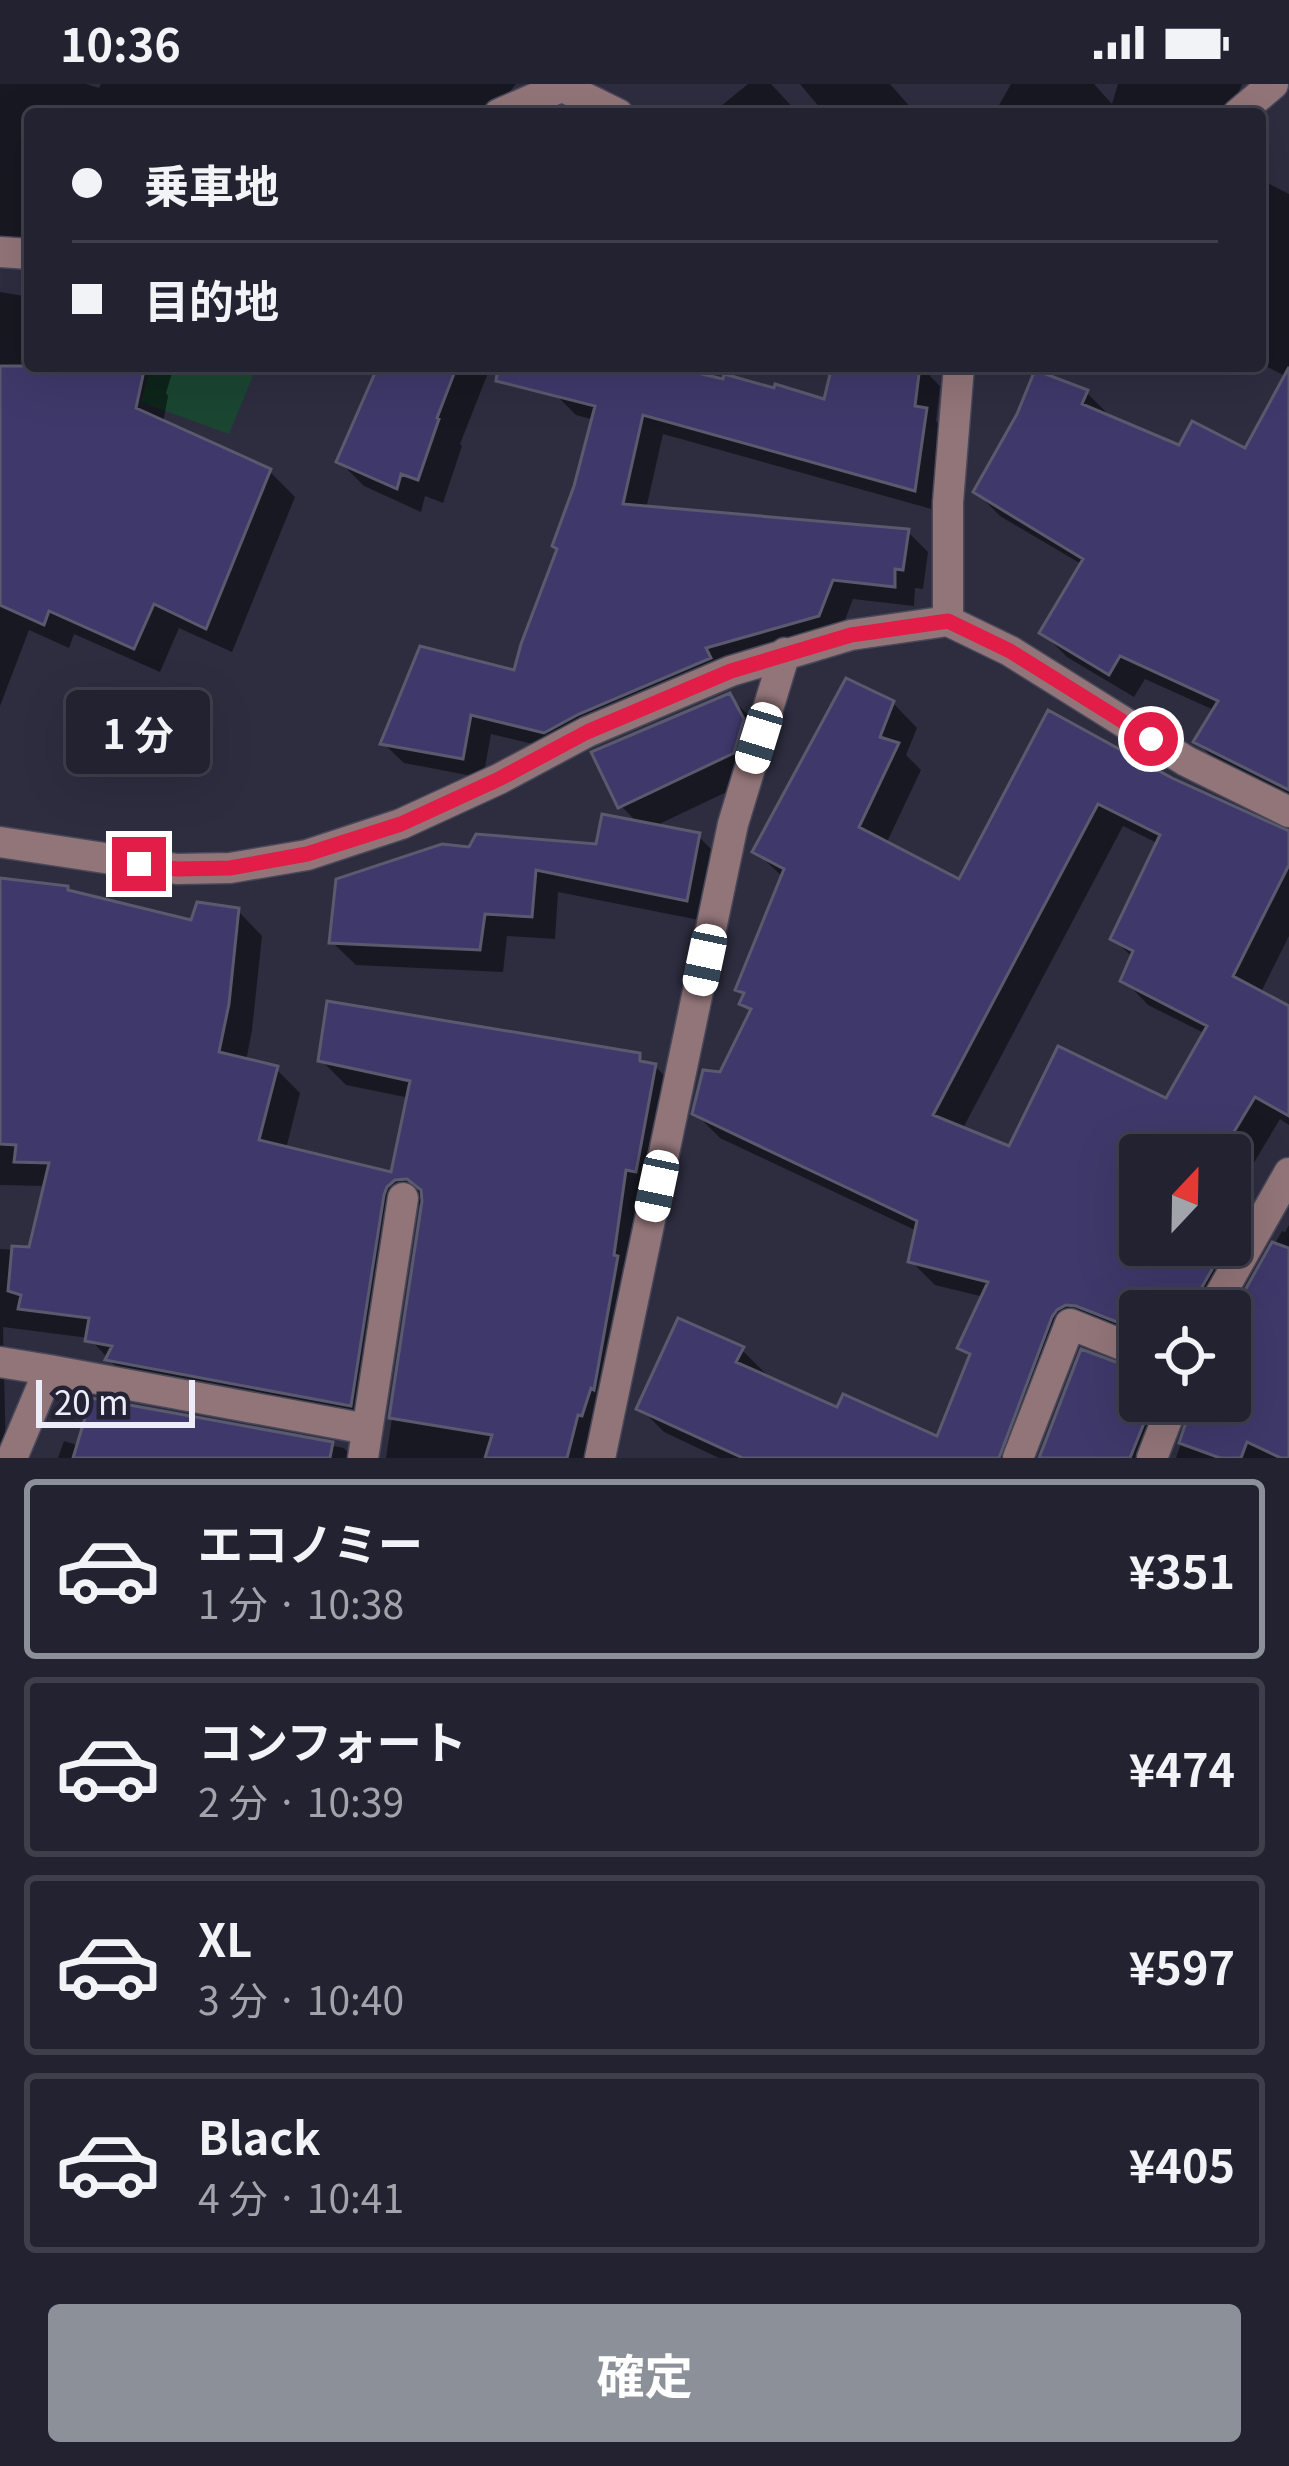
<!DOCTYPE html>
<html lang="ja">
<meta charset="utf-8">
<style>
:root{--surface:#222230;--page:#2a2a38;--text:#f1f3f6;--muted:#a2a4ab;--line:#3f3f4c;--accent:#8c9099}
body{margin:0;font-family:Georgia,"Noto Sans JP",serif;background:var(--page);color:var(--text);height:100vh;display:flex;flex-direction:column;font-size:45px;white-space:nowrap}
*{box-sizing:border-box;margin:0}
p{font-size:39px;color:var(--muted)}
.icon{flex:none;width:66px;height:66px;fill:none;stroke:currentColor;stroke-width:2;stroke-linecap:round;stroke-linejoin:round}
.map{position:relative;height:1374px;overflow:hidden}
.sheet{display:flex;flex-direction:column;background:var(--surface);flex:1}
.sheet>*{flex:none}
.banner{position:absolute;left:24px;top:24px;width:1242px;height:264px;border-radius:12px;box-shadow:0 12px 48px #0002,0 0 0 3px var(--line);display:grid;align-content:center;height:264px;padding:0 48px;background:var(--surface)}
.needle{width:78px;rotate:22deg}
.fabs{position:absolute;left:1119px;top:1050px;display:grid;gap:24px}
.fabs a{display:grid;place-items:center;width:132px;height:132px;border-radius:12px;background:var(--surface);box-shadow:0 12px 48px #0002,0 0 0 3px var(--line);font-size:60px}
.scale{position:absolute;left:36px;bottom:30px;width:159px;box-sizing:border-box;padding-left:12px;border:6px solid #ededf9;border-top:0;font-size:33px;line-height:42px;white-space:nowrap;color:#ededf9;-webkit-text-stroke:9px #242335;paint-order:stroke}
.end{position:absolute;width:54px;height:54px;margin:-27px;border:15px solid #e11d48;background:#fff;box-shadow:0 0 0 6px #fff}
.from{border-radius:50%}
.bubble{position:absolute;height:84px;border-radius:12px;background:var(--surface);box-shadow:0 12px 48px #0002,0 0 0 3px var(--line);font-size:39px;font-weight:700;line-height:84px;text-align:center}
.car{position:absolute;width:36px;height:72px;margin:-36px -18px;border-radius:15px;box-shadow:0 0 9px 3px #0007;background:linear-gradient(#fff 24%,#345 0 40%,#fff 0 76%,#345 0 86%,#fff 0)}
.banner b{display:flex;align-items:center;gap:42px;height:114px;font-size:45px}
.banner b+b{border-top:3px solid var(--line)}
.banner i{width:30px;height:30px;background:var(--text)}
ul{padding:21px 0 0;list-style:none}
li{display:flex;align-items:center;gap:36px;height:180px;margin:0 24px 18px;padding:0 24px;border:6px solid var(--line);border-radius:12px}
li div{flex:1}
li b{display:block;font-size:45px}
li em{font-style:normal;font-weight:700}
li.active{border-color:var(--accent)}
li>.icon{width:108px;height:108px;stroke-width:1.5}
.button{display:flex;gap:24px;margin-top:auto;padding:24px 48px}
.button a{flex:1;height:138px;border-radius:12px;background:var(--accent);color:#fff;font-size:48px;font-weight:700;line-height:138px;text-align:center}
.status{display:flex;justify-content:space-between;align-items:center;height:84px;padding:0 60px;background:var(--surface);direction:ltr}
.status svg{height:33px;fill:currentColor}
.map>svg:first-child{display:block}
</style>
<div class="status"><b>10:36</b><svg viewBox="0 0 49 12"><path d="M0 12V9h3v3zM5 12V6h3v6zM10 12V3h3v9zM15 12V0h3v12zM26 1h20v11H26zM47 4h2v5h-2z"/></svg></div>
<div class="map">
<svg width="1289" height="1374" viewBox="0 0 1289 1374">
<rect width="100%" height="100%" fill="#2e2d40"/>
<path fill="#1a4632" d="M 151,282 L 257,282 L 229,350 L 141,318 Z"/>
<path fill="#0007" fill-rule="evenodd" d="M 0,0 L 86,0 L 99,4 L 101,0 L 516,0 L 492,30 L 30,30 L 30,172 L 0,167 Z
M 748,0 L 771,0 L 799,30 L 727,30 L 721,22 Z
M 800,0 L 890,0 L 911,24 L 904,30 L 825,30 Z
M 1011,0 L 1094,0 L 1112,20 L 1118,0 L 1242,0 L 1230,30 L 994,30 Z
M 1260,95 L 1289,110 L 1289,716 L 1221,682 L 1197,658 L 1216,627 L 1145,595 L 1134,613 L 1067,573 L 1043,549 L 1083,481 L 1000,432 L 976,408 L 1086,308 L 1111,333 L 1180,365 L 1246,368 L 1287,293 L 1260,279 Z
M 0,208 L 30,213 L 30,282 L 174,282 L 166,309 L 168,312 L 163,339 L 270,388 L 295,413 L 232,568 L 179,544 L 160,588 L 74,550 L 69,564 L 29,546 L 0,622 Z
M 381,282 L 481,282 L 488,289 L 460,360 L 462,362 L 443,419 L 425,412 L 421,428 L 364,402 L 340,378 Z
M 562,282 L 655,282 L 826,319 L 835,282 L 932,282 L 930,292 L 940,302 L 936,337 L 946,348 L 935,426 L 663,350 L 646,425 L 908,448 L 928,468 L 923,505 L 915,504 L 914,522 L 853,515 L 842,544 L 566,668 L 491,650 L 483,694 L 404,679 L 383,659 L 516,589 L 560,466 L 595,336 L 576,331 L 555,310 Z
M 729,612 L 754,637 L 758,693 L 653,743 L 698,752 L 721,775 L 709,838 L 558,808 L 555,855 L 507,852 L 503,888 L 356,881 L 332,858 L 598,763 L 639,740 L 621,722 Z
M 893,619 L 917,644 L 906,671 L 921,686 L 886,760 L 960,799 L 1050,630 L 1171,696 L 1289,750 L 1289,852 L 1260,910 L 1289,926 L 1289,1041 L 1280,1035 L 1230,1119 L 1230,1071 L 1140,1071 L 1140,1161 L 1230,1161 L 1230,1126 L 1243,1131 L 1267,1155 L 1226,1227 L 1140,1227 L 1140,1259 L 1081,1250 L 1030,1374 L 719,1374 L 664,1348 L 640,1324 L 742,1266 L 766,1290 L 764,1294 L 839,1327 L 939,1356 L 971,1274 L 961,1263 L 984,1213 L 935,1201 L 911,1177 L 917,1147 L 720,1054 L 695,1029 L 722,991 L 753,929 L 742,919 L 745,913 L 738,906 L 784,794 L 756,768 ZM 1123,742 L 1159,760 L 1113,854 L 1133,874 L 1124,896 L 1148,921 L 1206,950 L 1168,1018 L 1011,1066 L 962,1046 Z
M 0,794 L 194,840 L 238,827 L 262,852 L 252,946 L 246,977 L 276,985 L 300,1009 L 286,1065 L 393,1092 L 410,1014 L 346,1001 L 321,976 L 639,972 L 648,981 L 655,982 L 679,1007 L 597,1374 L 386,1374 L 425,1117 L 412,1125 L 375,1345 L 132,1300 L 89,1254 L 3,1243 L 6,1374 L 0,1374 L 0,1165 L 31,1167 L 46,1102 L 0,1101 Z
M 1289,1141 L 1289,1374 L 1176,1374 L 1194,1322 L 1180,1333 L 1166,1374 L 1042,1374 L 1140,1290 L 1140,1317 L 1230,1317 L 1230,1239 L 1282,1147 L 1285,1148 Z
M 93,1317 L 344,1364 L 354,1374 L 58,1374 L 64,1357 L 80,1362 Z"/>
<path fill="#3f396b" stroke="#5a596e" stroke-width="3" fill-rule="evenodd" d="M 0,282 L 145,282 L 136,324 L 271,385 L 206,545 L 154,520 L 134,565 L 49,527 L 44,541 L 0,521 Z
M 378,282 L 457,282 L 437,334 L 439,335 L 418,396 L 401,390 L 397,405 L 336,378 Z
M 498,282 L 668,282 L 723,295 L 724,290 L 774,304 L 775,300 L 824,315 L 832,282 L 920,282 L 915,322 L 927,324 L 915,407 L 643,331 L 623,420 L 909,445 L 903,486 L 895,485 L 895,503 L 833,496 L 819,532 L 706,564 L 711,574 L 579,630 L 544,649 L 471,631 L 463,675 L 380,660 L 420,562 L 514,586 L 521,560 L 557,465 L 552,462 L 574,402 L 595,322 L 496,297 Z
M 1289,283 L 1289,706 L 1193,658 L 1218,617 L 1120,572 L 1109,591 L 1039,549 L 1083,475 L 973,408 L 1017,330 L 1035,286 L 1088,306 L 1082,320 L 1179,361 L 1192,337 L 1245,364 Z
M 846,594 L 894,617 L 880,653 L 899,659 L 859,743 L 959,795 L 1048,626 L 1172,694 L 1289,747 L 1289,781 L 1233,892 L 1289,922 L 1289,1032 L 1255,1013 L 1220,1071 L 1140,1071 L 1140,1161 L 1226,1161 L 1194,1217 L 1192,1227 L 1140,1227 L 1140,1247 L 1076,1222 L 1066,1221 L 1057,1226 L 1052,1233 L 999,1374 L 743,1374 L 636,1325 L 678,1234 L 744,1263 L 736,1278 L 837,1323 L 843,1310 L 937,1352 L 970,1270 L 957,1264 L 988,1198 L 908,1178 L 917,1137 L 692,1030 L 703,986 L 720,988 L 751,925 L 739,920 L 744,909 L 735,906 L 784,785 L 752,768 ZM 1098,720 L 1160,751 L 1110,855 L 1133,867 L 1120,897 L 1207,942 L 1166,1014 L 1058,962 L 1009,1062 L 933,1031 Z
M 730,609 L 744,635 L 734,669 L 618,724 L 591,668 Z
M 602,730 L 700,749 L 687,817 L 536,786 L 532,833 L 485,830 L 480,866 L 329,859 L 336,795 L 442,760 L 469,763 L 476,750 L 596,760 Z
M 0,794 L 68,802 L 68,806 L 191,836 L 197,818 L 239,824 L 229,920 L 219,968 L 278,982 L 259,1056 L 391,1088 L 410,997 L 318,977 L 327,917 L 640,969 L 640,977 L 656,980 L 636,1088 L 626,1086 L 614,1171 L 618,1172 L 594,1306 L 591,1304 L 582,1332 L 578,1331 L 567,1374 L 485,1374 L 492,1351 L 389,1334 L 422,1117 L 421,1106 L 407,1095 L 395,1096 L 387,1103 L 384,1111 L 351,1322 L 105,1276 L 112,1262 L 85,1257 L 89,1234 L 18,1225 L 21,1211 L 8,1207 L 12,1162 L 29,1163 L 49,1079 L 14,1078 L 16,1061 L 0,1060 Z
M 1272,1158 L 1289,1164 L 1289,1374 L 1281,1374 L 1247,1358 L 1241,1374 L 1220,1374 L 1179,1359 L 1193,1317 L 1230,1317 L 1230,1233 Z
M 1081,1265 L 1140,1287 L 1140,1317 L 1153,1317 L 1130,1374 L 1039,1374 Z
M 91,1314 L 333,1358 L 330,1374 L 73,1374 Z"/>
<g fill="none" stroke-linecap="round" stroke-linejoin="round">
<g stroke="#49485a" stroke-width="33">
<path id="minor" d="M 557,0 L 618,30
M 499,30 L 561,3
M 1238,30 L 1273,0
M 0,168 L 30,170
M 948,537 L 948,418 L 959,282
M 0,758 L 177,785 L 230,784 L 307,771 L 401,740 L 499,695 L 587,648 L 731,587 L 851,551 L 948,537 L 1010,567 L 1186,677 L 1289,728
M 1211,1227 L 1289,1089
M 0,1278 L 49,1286
M 12,1374 L 49,1286 L 367,1345
M 363,1374 L 403,1114
M 600,1374 L 733,740 L 785,569
M 1018,1374 L 1070,1240 L 1140,1268
M 1152,1374 L 1174,1317"/>
</g>
<use href="#minor" stroke="#927579" stroke-width="30"/>
</g>
<g fill="none" stroke-linecap="round" stroke-linejoin="round">
<path stroke="#e11d48" stroke-width="15" d="M 139,780 L 177,785 L 230,784 L 307,770 L 401,740 L 499,695 L 587,648 L 731,587 L 851,551 L 948,537 L 1010,567 L 1151,655"/>
</g>
</svg>
<div class="fabs">
<a><svg class="needle" viewBox="-14 -14 28 28"><path d="M0-13l5 13h-10z" fill="#e53935"/><path d="M0 13l5-13h-10z" fill="#a2a4ab"/></svg></a>
<a><svg class="icon" aria-label="locate" viewBox="0 0 24 24"><circle cx="12" cy="12" r="6"/><path d="M12 2v4M12 18v4M2 12h4M18 12h4"/></svg></a>
</div>
<div class="scale">20 m</div>
<i class="end from" style="left:1151px;top:655px"></i>
<i class="end" style="left:139px;top:780px"></i>
<div class="bubble" style="left:66px;top:606px;width:144px">1 分</div>
<i class="car" style="left:759px;top:654px;rotate:197deg"></i>
<i class="car" style="left:705px;top:876px;rotate:192deg"></i>
<i class="car" style="left:657px;top:1102px;rotate:192deg"></i>
<div class="banner">
<b><i class="from"></i>乗車地</b>
<b><i></i>目的地</b>
</div>
</div>
<section class="sheet">
<ul>
<li class="active"><svg class="icon" aria-label="car" viewBox="0 0 24 24"><path d="M5 17H2v-5l4-1 3-4h7l3 4 3 1v5h-3M9 17h6M6 11h13"/><circle cx="7" cy="17" r="2"/><circle cx="17" cy="17" r="2"/></svg><div><b>エコノミー</b><p>1 分 · 10:38</p></div><em>¥351</em></li>
<li><svg class="icon" aria-label="car" viewBox="0 0 24 24"><path d="M5 17H2v-5l4-1 3-4h7l3 4 3 1v5h-3M9 17h6M6 11h13"/><circle cx="7" cy="17" r="2"/><circle cx="17" cy="17" r="2"/></svg><div><b>コンフォート</b><p>2 分 · 10:39</p></div><em>¥474</em></li>
<li><svg class="icon" aria-label="car" viewBox="0 0 24 24"><path d="M5 17H2v-5l4-1 3-4h7l3 4 3 1v5h-3M9 17h6M6 11h13"/><circle cx="7" cy="17" r="2"/><circle cx="17" cy="17" r="2"/></svg><div><b>XL</b><p>3 分 · 10:40</p></div><em>¥597</em></li>
<li><svg class="icon" aria-label="car" viewBox="0 0 24 24"><path d="M5 17H2v-5l4-1 3-4h7l3 4 3 1v5h-3M9 17h6M6 11h13"/><circle cx="7" cy="17" r="2"/><circle cx="17" cy="17" r="2"/></svg><div><b>Black</b><p>4 分 · 10:41</p></div><em>¥405</em></li>
</ul>
<div class="button"><a>確定</a></div>
</section>
